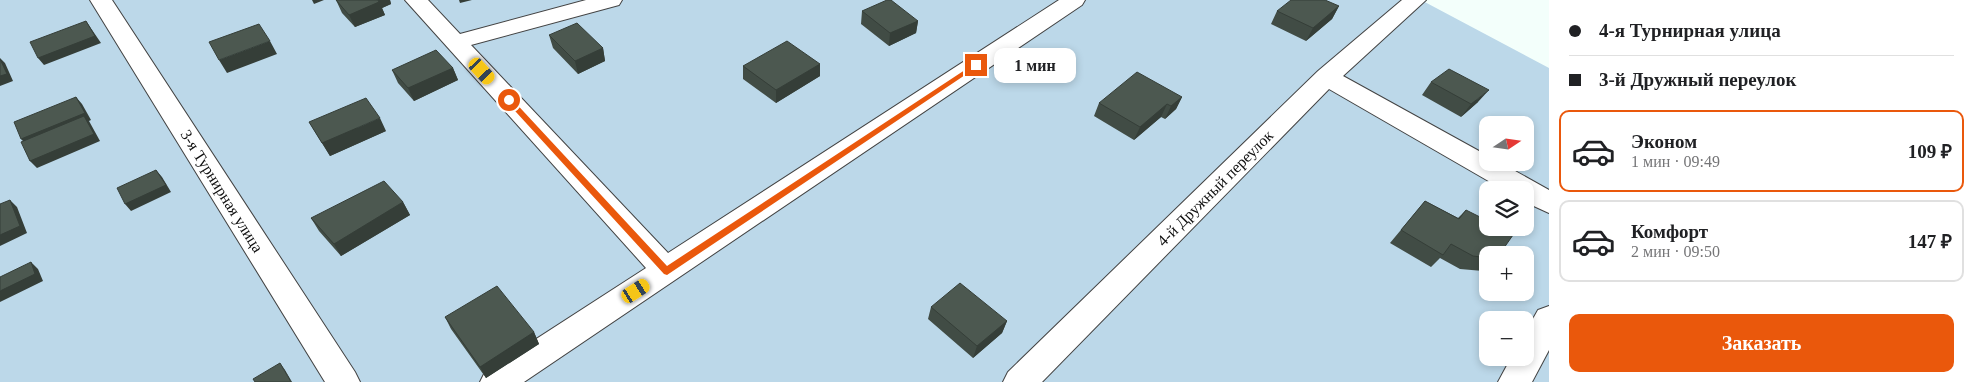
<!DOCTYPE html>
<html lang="ru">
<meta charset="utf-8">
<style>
:root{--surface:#fff;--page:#f2f2f2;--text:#202124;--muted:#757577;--line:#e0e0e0;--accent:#ea580c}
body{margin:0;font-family:"Times New Roman",serif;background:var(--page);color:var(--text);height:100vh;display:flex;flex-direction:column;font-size:19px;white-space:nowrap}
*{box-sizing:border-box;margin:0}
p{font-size:16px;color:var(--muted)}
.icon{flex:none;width:28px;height:28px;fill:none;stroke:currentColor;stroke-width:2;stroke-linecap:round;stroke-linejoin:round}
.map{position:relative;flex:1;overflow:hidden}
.drawer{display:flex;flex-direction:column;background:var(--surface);width:425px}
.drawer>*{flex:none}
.banner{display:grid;align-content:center;height:110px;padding:0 20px;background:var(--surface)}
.needle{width:32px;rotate:77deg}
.tools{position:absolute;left:1479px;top:116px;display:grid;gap:10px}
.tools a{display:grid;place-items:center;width:55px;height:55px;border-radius:10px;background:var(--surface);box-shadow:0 2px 8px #0003;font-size:25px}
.end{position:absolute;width:22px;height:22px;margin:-11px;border:6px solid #ea580c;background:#fff;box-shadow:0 0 0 2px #fff}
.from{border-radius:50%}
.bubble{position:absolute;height:35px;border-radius:10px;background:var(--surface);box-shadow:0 2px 8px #0003;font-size:16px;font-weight:700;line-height:35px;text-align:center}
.car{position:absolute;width:15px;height:30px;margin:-15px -8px;border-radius:6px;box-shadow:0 0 4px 1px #0007;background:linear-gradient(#f5c518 24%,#345 0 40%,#f5c518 0 76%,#345 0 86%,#f5c518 0)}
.banner b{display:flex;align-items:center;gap:18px;height:48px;font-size:19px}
.banner b+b{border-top:1px solid var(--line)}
.banner i{width:12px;height:12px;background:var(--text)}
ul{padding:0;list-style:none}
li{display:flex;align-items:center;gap:15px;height:82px;margin:0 10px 8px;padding:0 10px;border:2px solid var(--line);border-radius:10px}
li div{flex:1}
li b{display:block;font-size:19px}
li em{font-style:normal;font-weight:700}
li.current{border-color:var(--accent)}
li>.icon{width:45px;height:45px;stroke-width:1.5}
.action{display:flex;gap:10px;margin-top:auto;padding:10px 20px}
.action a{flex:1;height:58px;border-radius:10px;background:var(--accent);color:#fff;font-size:20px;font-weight:700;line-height:58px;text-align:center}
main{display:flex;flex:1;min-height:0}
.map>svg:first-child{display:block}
</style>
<main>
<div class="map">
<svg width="1549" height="382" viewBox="0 0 1549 382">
<rect width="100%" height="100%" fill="#f3fffb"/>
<path fill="#bcd8e9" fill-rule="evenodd" d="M 0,0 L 1421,0 L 1549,68 L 1549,382 L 0,382 ZM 1488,125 L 1525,125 L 1525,162 L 1488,162 ZM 1488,190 L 1525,190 L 1525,228 L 1488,228 ZM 1488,255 L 1525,255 L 1525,292 L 1488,292 ZM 1488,320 L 1525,320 L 1525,358 L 1488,358 Z"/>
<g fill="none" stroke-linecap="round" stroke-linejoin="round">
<g stroke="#434343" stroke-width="2">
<path id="minor" d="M 90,0 L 112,0 L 355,372 L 360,382 L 325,382 Z
M 405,0 L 428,0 L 460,34 L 586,0 L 622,0 L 619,5 L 471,45 L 668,253 L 1059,0 L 1085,0 L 1082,5 L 524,382 L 480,382 L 485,372 L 646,268 Z
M 1402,0 L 1426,0 L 1343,76 L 1488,156 L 1488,162 L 1499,162 L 1549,190 L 1549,213 L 1525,202 L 1525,190 L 1504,190 L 1329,89 L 1042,382 L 1003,382 L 1008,372 L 1318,71 Z
M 1549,306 L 1549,350 L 1532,382 L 1498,382 L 1511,358 L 1525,358 L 1525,333 L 1538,310 Z"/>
</g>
<use href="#minor" fill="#fff" fill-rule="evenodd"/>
</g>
<path fill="#414c45" d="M 336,0 L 390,0 L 391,4 L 382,8 L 385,15 L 355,27 L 342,13 Z
M 1339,6 L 1332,19 L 1306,41 L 1271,24 L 1277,11 Z
M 862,11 L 918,21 L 916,33 L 889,46 L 861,24 Z
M 549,35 L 603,48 L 605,61 L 578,74 L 553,48 Z
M 820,64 L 820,76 L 776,103 L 743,79 L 743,66 Z
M 453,68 L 458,80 L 414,101 L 398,83 L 392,70 Z
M 1431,82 L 1478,102 L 1461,117 L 1422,95 Z
M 1182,97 L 1176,109 L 1165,119 L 1161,117 L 1134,140 L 1094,116 L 1099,103 Z
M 309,122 L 386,131 L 330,156 Z
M 1425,201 L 1458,218 L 1466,210 L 1488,255 L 1488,267 L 1483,271 L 1460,269 L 1440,258 L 1431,267 L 1390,243 Z
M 403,202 L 410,215 L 341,256 L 319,231 L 311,218 Z
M 931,307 L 1007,321 L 1002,333 L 973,358 L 928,319 Z
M 445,317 L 534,332 L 539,344 L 486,378 L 451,329 Z"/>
<path fill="#353e38" d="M 312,0 L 324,0 L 314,4 Z
M 376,0 L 390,0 L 391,4 L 382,8 L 385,15 L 355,27 L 349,15 Z
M 459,0 L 472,0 L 460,3 Z
M 1339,6 L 1332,19 L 1306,41 L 1313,28 Z
M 86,21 L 101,43 L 44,65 L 38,58 Z
M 918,21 L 916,33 L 889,46 L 890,33 Z
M 270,41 L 277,54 L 227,73 L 219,60 Z
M 603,48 L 605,61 L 578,74 L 575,61 Z
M 0,58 L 5,63 L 13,81 L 0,86 Z
M 820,64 L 820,76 L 776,103 L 776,90 Z
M 453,68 L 458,80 L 414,101 L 408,88 Z
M 1489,90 L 1478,102 L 1461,117 L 1471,104 Z
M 76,97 L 82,104 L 91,120 L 89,121 L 100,141 L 37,168 L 30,161 L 28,146 L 21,139 Z
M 1182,97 L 1176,109 L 1165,119 L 1171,106 Z
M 1167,104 L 1161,117 L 1134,140 L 1140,127 Z
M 380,118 L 386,131 L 330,156 L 322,143 Z
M 156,170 L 162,177 L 171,192 L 131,211 L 125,204 Z
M 10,200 L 17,207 L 27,233 L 0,246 L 0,235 Z
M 403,202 L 410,215 L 341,256 L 334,244 Z
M 31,262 L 38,269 L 43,281 L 0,302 L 0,291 Z
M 1007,321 L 1002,333 L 973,358 L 977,346 Z
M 534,332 L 539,344 L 486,378 L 480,367 Z
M 280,363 L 285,370 L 292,382 L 291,382 Z"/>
<path fill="#4c5850" stroke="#353e38" d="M 336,0 L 378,0 L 379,2 L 349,15 Z
M 887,0 L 891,0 L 918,21 L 890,33 L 862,11 Z
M 1291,0 L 1325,0 L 1339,6 L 1313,28 L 1277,11 Z
M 86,21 L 95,36 L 38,58 L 30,42 Z
M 577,23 L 603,48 L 575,61 L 549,35 Z
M 259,24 L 270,41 L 219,60 L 209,42 Z
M 787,41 L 820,64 L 776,90 L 743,66 Z
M 436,50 L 453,68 L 408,88 L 392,70 Z
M 0,59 L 7,74 L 0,76 Z
M 1449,69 L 1489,90 L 1471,104 L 1431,82 Z
M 1137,72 L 1182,97 L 1171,106 L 1167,104 L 1140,127 L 1099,103 Z
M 76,97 L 85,113 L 21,139 L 14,122 Z
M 366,98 L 380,118 L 322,143 L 309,122 Z
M 84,116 L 94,134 L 30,161 L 21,142 Z
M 156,170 L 166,185 L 125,204 L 117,188 Z
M 384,181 L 403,202 L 334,244 L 311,218 Z
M 10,200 L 20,226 L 0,235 L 0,204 Z
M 1425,201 L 1459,219 L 1466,210 L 1488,221 L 1488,228 L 1499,228 L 1513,235 L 1499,255 L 1488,255 L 1488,258 L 1473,256 L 1451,244 L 1443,255 L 1401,230 Z
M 31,262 L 35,274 L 0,291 L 0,277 Z
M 960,283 L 1007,321 L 977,346 L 931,307 Z
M 497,286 L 534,332 L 480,367 L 445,317 Z
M 280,363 L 291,382 L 255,382 L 253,379 Z"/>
<path fill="#ea580c" d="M 974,64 L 980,65 L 667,275 L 664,274 L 505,100 L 511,98 L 667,266 Z"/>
<g text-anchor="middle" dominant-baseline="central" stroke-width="5" stroke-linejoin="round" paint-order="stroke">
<g font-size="16" fill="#101010" stroke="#fff">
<text transform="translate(1215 188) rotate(-45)">4-й Дружный переулок</text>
<text transform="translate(222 191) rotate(58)">3-я Турнирная улица</text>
</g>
</g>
</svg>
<div class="tools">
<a><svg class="needle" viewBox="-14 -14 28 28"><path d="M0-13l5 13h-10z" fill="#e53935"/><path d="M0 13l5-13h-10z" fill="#757577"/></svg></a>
<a><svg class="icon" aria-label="layers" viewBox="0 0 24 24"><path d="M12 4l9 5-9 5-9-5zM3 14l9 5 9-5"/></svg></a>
<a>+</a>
<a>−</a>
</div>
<i class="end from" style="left:509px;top:100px"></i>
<i class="end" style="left:976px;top:65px"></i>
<div class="bubble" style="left:994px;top:48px;width:82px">1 мин</div>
<i class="car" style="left:482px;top:71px;rotate:137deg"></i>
<i class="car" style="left:636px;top:291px;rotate:57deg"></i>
</div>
<section class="drawer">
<div class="banner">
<b><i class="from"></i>4-я Турнирная улица</b>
<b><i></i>3-й Дружный переулок</b>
</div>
<ul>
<li class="current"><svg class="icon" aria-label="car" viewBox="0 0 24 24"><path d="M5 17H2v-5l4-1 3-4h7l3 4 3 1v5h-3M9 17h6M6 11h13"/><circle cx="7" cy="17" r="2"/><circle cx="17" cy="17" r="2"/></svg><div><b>Эконом</b><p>1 мин · 09:49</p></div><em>109 ₽</em></li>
<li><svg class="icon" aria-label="car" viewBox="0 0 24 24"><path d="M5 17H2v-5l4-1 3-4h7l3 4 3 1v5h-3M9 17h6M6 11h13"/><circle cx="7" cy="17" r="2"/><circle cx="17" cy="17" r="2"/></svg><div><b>Комфорт</b><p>2 мин · 09:50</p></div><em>147 ₽</em></li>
</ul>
<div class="action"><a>Заказать</a></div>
</section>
</main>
